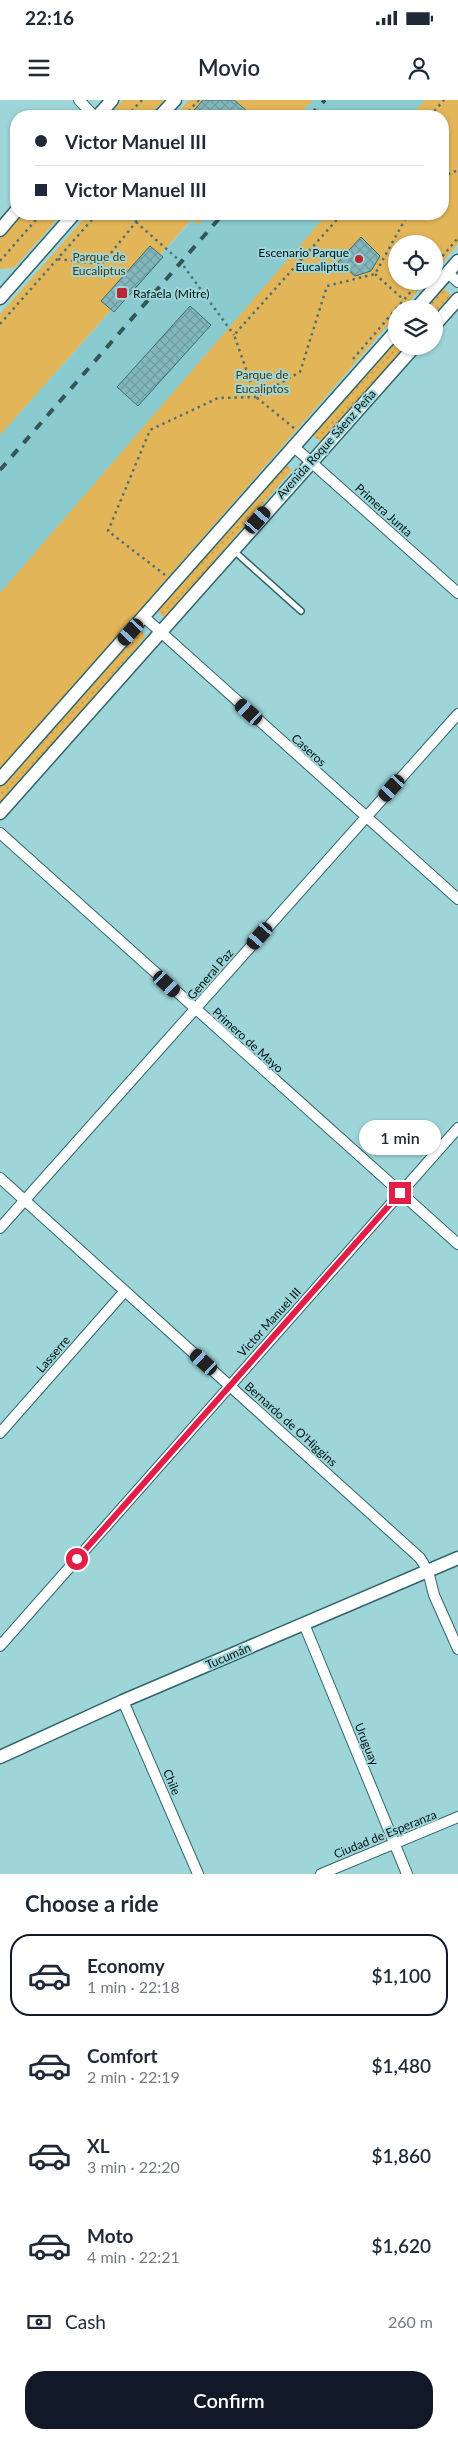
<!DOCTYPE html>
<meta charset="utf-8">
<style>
:root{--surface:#fff;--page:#f2f2f3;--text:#1f2937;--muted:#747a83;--line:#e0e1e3;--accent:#111827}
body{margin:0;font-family:Lato,sans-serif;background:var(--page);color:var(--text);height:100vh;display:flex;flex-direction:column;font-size:19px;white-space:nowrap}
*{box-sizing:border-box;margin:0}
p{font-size:16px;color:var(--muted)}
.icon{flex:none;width:28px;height:28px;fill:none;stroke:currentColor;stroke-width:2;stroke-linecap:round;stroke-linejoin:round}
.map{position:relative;height:1774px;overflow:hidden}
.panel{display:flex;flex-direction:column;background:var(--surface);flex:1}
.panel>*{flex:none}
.guide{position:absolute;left:10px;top:10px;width:439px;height:110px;border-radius:20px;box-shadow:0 1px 4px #0004;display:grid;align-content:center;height:110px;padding:0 25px;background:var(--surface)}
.controls{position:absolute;left:388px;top:135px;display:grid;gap:10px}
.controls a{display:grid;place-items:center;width:55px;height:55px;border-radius:50%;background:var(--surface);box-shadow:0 1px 4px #0004;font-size:25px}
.end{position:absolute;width:22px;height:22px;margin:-11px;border:6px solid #e11d48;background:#fff;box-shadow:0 0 0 2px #fff}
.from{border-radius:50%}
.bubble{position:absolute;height:35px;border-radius:18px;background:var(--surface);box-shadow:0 1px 4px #0004;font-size:16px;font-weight:600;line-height:35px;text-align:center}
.car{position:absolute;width:15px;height:30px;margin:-15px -8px;border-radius:6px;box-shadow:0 0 4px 1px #0007;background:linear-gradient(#222 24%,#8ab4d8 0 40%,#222 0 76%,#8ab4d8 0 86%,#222 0)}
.guide b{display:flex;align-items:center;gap:18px;height:48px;font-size:19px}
.guide b+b{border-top:1px solid var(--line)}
.guide i{width:12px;height:12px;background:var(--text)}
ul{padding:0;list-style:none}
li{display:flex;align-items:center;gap:15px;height:82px;margin:0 10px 8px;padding:0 15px;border:2px solid transparent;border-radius:20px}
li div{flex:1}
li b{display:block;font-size:19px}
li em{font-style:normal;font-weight:600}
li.on{border-color:var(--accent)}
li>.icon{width:45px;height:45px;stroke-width:1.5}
h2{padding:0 25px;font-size:22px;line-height:60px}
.pay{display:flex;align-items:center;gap:12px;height:55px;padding:0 25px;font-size:19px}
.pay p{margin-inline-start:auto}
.button{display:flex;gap:10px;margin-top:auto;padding:10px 25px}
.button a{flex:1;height:58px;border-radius:20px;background:var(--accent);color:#fff;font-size:20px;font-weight:600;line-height:58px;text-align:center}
.status{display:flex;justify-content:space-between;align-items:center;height:35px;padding:0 25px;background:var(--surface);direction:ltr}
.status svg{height:14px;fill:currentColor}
header{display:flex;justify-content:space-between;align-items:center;height:65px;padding:0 25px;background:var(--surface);font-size:22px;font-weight:600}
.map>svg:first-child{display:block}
</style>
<div class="status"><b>22:16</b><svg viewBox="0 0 49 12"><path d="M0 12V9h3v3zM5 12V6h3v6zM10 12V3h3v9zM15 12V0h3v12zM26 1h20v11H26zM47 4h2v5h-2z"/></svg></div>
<header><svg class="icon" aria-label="menu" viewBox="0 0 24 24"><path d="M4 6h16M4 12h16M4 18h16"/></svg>Movio<svg class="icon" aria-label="person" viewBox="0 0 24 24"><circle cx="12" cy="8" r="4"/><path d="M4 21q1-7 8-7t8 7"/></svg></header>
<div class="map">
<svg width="458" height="1774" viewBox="0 0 458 1774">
<defs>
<pattern id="grass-dots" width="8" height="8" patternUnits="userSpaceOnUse" patternTransform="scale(1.25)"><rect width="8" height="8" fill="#e3b559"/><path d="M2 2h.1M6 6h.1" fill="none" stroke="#c19b4d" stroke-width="1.8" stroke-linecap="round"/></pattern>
<pattern id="building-cross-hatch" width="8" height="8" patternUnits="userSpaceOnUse" patternTransform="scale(1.25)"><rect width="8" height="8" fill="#82b7bc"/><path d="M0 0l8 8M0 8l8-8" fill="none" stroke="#6e9ca1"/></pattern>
</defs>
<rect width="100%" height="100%" fill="#9ed5d9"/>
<path fill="#8acbd0" d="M 313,0 L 425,0 L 411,16 L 298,16 Z
M 208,114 L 327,114 L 0,493 L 0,335 L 193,119 L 198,124 Z"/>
<path fill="url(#grass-dots)" d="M 442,187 L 451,195 L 434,215 L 434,209 L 423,209 Z
M 396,238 L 396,246 L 406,246 L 321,342 L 310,333 Z
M 283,362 L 292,370 L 165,518 L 154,508 Z
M 138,528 L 146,536 L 0,707 L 0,686 Z"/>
<path fill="#e3b559" d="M 123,0 L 164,0 L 149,16 L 109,16 Z
M 189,0 L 313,0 L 298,16 L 175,16 Z
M 425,0 L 458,0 L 458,144 L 434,173 L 434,144 L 396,144 L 396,181 L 426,181 L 403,209 L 396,209 L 396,216 L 0,670 L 0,493 L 327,114 L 442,114 L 442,16 L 411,16 Z
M 22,114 L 62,114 L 14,168 L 0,169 L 0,139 Z
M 88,114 L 208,114 L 198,125 L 192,119 L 0,335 L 0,214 Z"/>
<path fill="url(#building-cross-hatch)" stroke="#3a6e73" d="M 203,0 L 234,0 L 253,16 L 189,16 Z
M 361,137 L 380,156 L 371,171 L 355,176 L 338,162 Z
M 150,146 L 163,157 L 114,212 L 101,201 Z
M 190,206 L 211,225 L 138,306 L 117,287 Z"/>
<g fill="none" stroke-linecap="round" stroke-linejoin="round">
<g stroke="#31666a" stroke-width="8">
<path id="service" d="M 233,450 L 301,511"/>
</g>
<g stroke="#31666a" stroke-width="12">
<path id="minor" d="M 79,0 L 94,16
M 448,173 L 458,182
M 293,346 L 458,493
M 144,517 L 458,799
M 0,733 L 458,1144
M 0,1078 L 420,1458 L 428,1471 L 434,1495 L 458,1549
M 0,1128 L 458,614
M 0,1333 L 125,1191
M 304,1524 L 407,1774
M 0,1546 L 458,1028
M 123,1601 L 198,1774
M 321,1774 L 458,1717"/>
</g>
<g stroke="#31666a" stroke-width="15">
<path id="tertiary" d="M 98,16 L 112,0
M 160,16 L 175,0
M 0,130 L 16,111
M 0,198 L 74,114
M 416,209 L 458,161
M 434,226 L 458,199
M 0,679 L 396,231
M 0,713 L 415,246
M 0,1657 L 123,1601 L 458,1458"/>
</g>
<path stroke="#4e7376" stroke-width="2.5" stroke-dasharray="2.5 4" stroke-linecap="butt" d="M 127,16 L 142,0
M 184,16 L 199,0
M 430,16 L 444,0
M 442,77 L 458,70
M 136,122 L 180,161 L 234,235
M 58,159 L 102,164 L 136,122 L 133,114
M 0,161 L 41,114
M 434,166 L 458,138
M 375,174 L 404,200
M 396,209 L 420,181
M 0,224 L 97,114
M 353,259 L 396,209
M 294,328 L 256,297 L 234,235 L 342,114
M 165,475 L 108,431 L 150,330 L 218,298 L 256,297 L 300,272 L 327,186 L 375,174 L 408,114"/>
<use href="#service" stroke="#fff" stroke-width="5"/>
<use href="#minor" stroke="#fff" stroke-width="10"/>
<use href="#tertiary" stroke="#fff" stroke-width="12"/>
<path stroke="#365557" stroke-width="4" stroke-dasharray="9 9" stroke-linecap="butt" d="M 310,16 L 325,0
M 0,370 L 223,114"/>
</g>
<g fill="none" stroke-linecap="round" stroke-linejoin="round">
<path stroke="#e11d48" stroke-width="6" d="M 77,1459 L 400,1093"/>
</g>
<g fill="#b92834" stroke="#9ed5d9" stroke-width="2">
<circle cx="359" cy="159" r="5"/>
<rect x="116" y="187" width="12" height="12" rx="2.5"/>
</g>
<g text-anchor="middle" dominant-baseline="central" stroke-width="4" stroke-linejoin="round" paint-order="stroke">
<g font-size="12" fill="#001214" stroke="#9ed5d9" text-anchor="end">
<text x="349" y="152">Escenario Parque<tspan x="349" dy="14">Eucaliptus</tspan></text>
<text x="133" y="193" text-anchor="start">Rafaela (Mitre)</text>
</g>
<g font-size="12" fill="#513a05" stroke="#9ed5d9">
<text x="99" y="156">Parque de<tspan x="99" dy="14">Eucaliptus</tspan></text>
<text x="262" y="274">Parque de<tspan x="262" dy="14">Eucaliptos</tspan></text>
</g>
<g font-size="12" fill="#001214" stroke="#9ed5d9">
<text transform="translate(326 344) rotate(-48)">Avenida Roque Sáenz Peña</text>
<text transform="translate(384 410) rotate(42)">Primera Junta</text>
<text transform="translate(309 650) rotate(42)">Caseros</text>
<text transform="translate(210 874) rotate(-49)">General Paz</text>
<text transform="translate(248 940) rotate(42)">Primero de Mayo</text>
<text transform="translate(269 1222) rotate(-48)">Victor Manuel III</text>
<text transform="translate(53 1254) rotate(-49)">Lasserre</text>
<text transform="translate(291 1324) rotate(42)">Bernardo de O'Higgins</text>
<text transform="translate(228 1556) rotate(-23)">Tucumán</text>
<text transform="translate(367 1644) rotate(68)">Uruguay</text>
<text transform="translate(172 1682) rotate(67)">Chile</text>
<text transform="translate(385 1734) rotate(-22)">Ciudad de Esperanza</text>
</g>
</g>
</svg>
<div class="controls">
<a><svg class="icon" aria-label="locate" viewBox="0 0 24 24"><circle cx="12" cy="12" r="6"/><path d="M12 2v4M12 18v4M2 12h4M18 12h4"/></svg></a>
<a><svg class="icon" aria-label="layers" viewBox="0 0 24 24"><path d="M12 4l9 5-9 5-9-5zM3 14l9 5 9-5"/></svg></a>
</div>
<i class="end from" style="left:77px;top:1459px"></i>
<i class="end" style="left:400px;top:1093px"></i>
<div class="bubble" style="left:359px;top:1020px;width:82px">1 min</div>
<i class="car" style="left:258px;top:420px;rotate:41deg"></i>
<i class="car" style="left:131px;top:532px;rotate:222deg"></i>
<i class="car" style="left:249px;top:612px;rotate:312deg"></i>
<i class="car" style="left:392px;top:688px;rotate:222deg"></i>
<i class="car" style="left:260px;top:836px;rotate:221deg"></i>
<i class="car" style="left:167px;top:884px;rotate:133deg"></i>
<i class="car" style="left:204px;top:1262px;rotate:312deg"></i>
<div class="guide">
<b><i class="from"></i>Victor Manuel III</b>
<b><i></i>Victor Manuel III</b>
</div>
</div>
<section class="panel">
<h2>Choose a ride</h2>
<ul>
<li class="on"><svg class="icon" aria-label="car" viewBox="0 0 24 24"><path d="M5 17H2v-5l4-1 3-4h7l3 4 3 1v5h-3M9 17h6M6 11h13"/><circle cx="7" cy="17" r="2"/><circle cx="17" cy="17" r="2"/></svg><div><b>Economy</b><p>1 min · 22:18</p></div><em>$1,100</em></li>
<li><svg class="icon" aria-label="car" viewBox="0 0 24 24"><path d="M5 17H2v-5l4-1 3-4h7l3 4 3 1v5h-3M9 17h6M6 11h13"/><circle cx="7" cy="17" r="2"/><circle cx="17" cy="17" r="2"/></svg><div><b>Comfort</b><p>2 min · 22:19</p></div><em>$1,480</em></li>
<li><svg class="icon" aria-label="car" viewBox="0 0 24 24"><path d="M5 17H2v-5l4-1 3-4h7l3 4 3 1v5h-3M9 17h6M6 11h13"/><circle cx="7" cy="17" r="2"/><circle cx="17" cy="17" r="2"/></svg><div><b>XL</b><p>3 min · 22:20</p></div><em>$1,860</em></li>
<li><svg class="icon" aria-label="car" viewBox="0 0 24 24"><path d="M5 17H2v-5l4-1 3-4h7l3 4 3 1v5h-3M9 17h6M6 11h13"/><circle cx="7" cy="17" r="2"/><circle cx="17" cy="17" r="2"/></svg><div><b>Moto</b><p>4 min · 22:21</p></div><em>$1,620</em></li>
</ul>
<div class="pay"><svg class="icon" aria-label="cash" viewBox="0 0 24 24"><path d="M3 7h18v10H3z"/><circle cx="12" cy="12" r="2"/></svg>Cash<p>260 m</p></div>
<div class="button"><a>Confirm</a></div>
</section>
